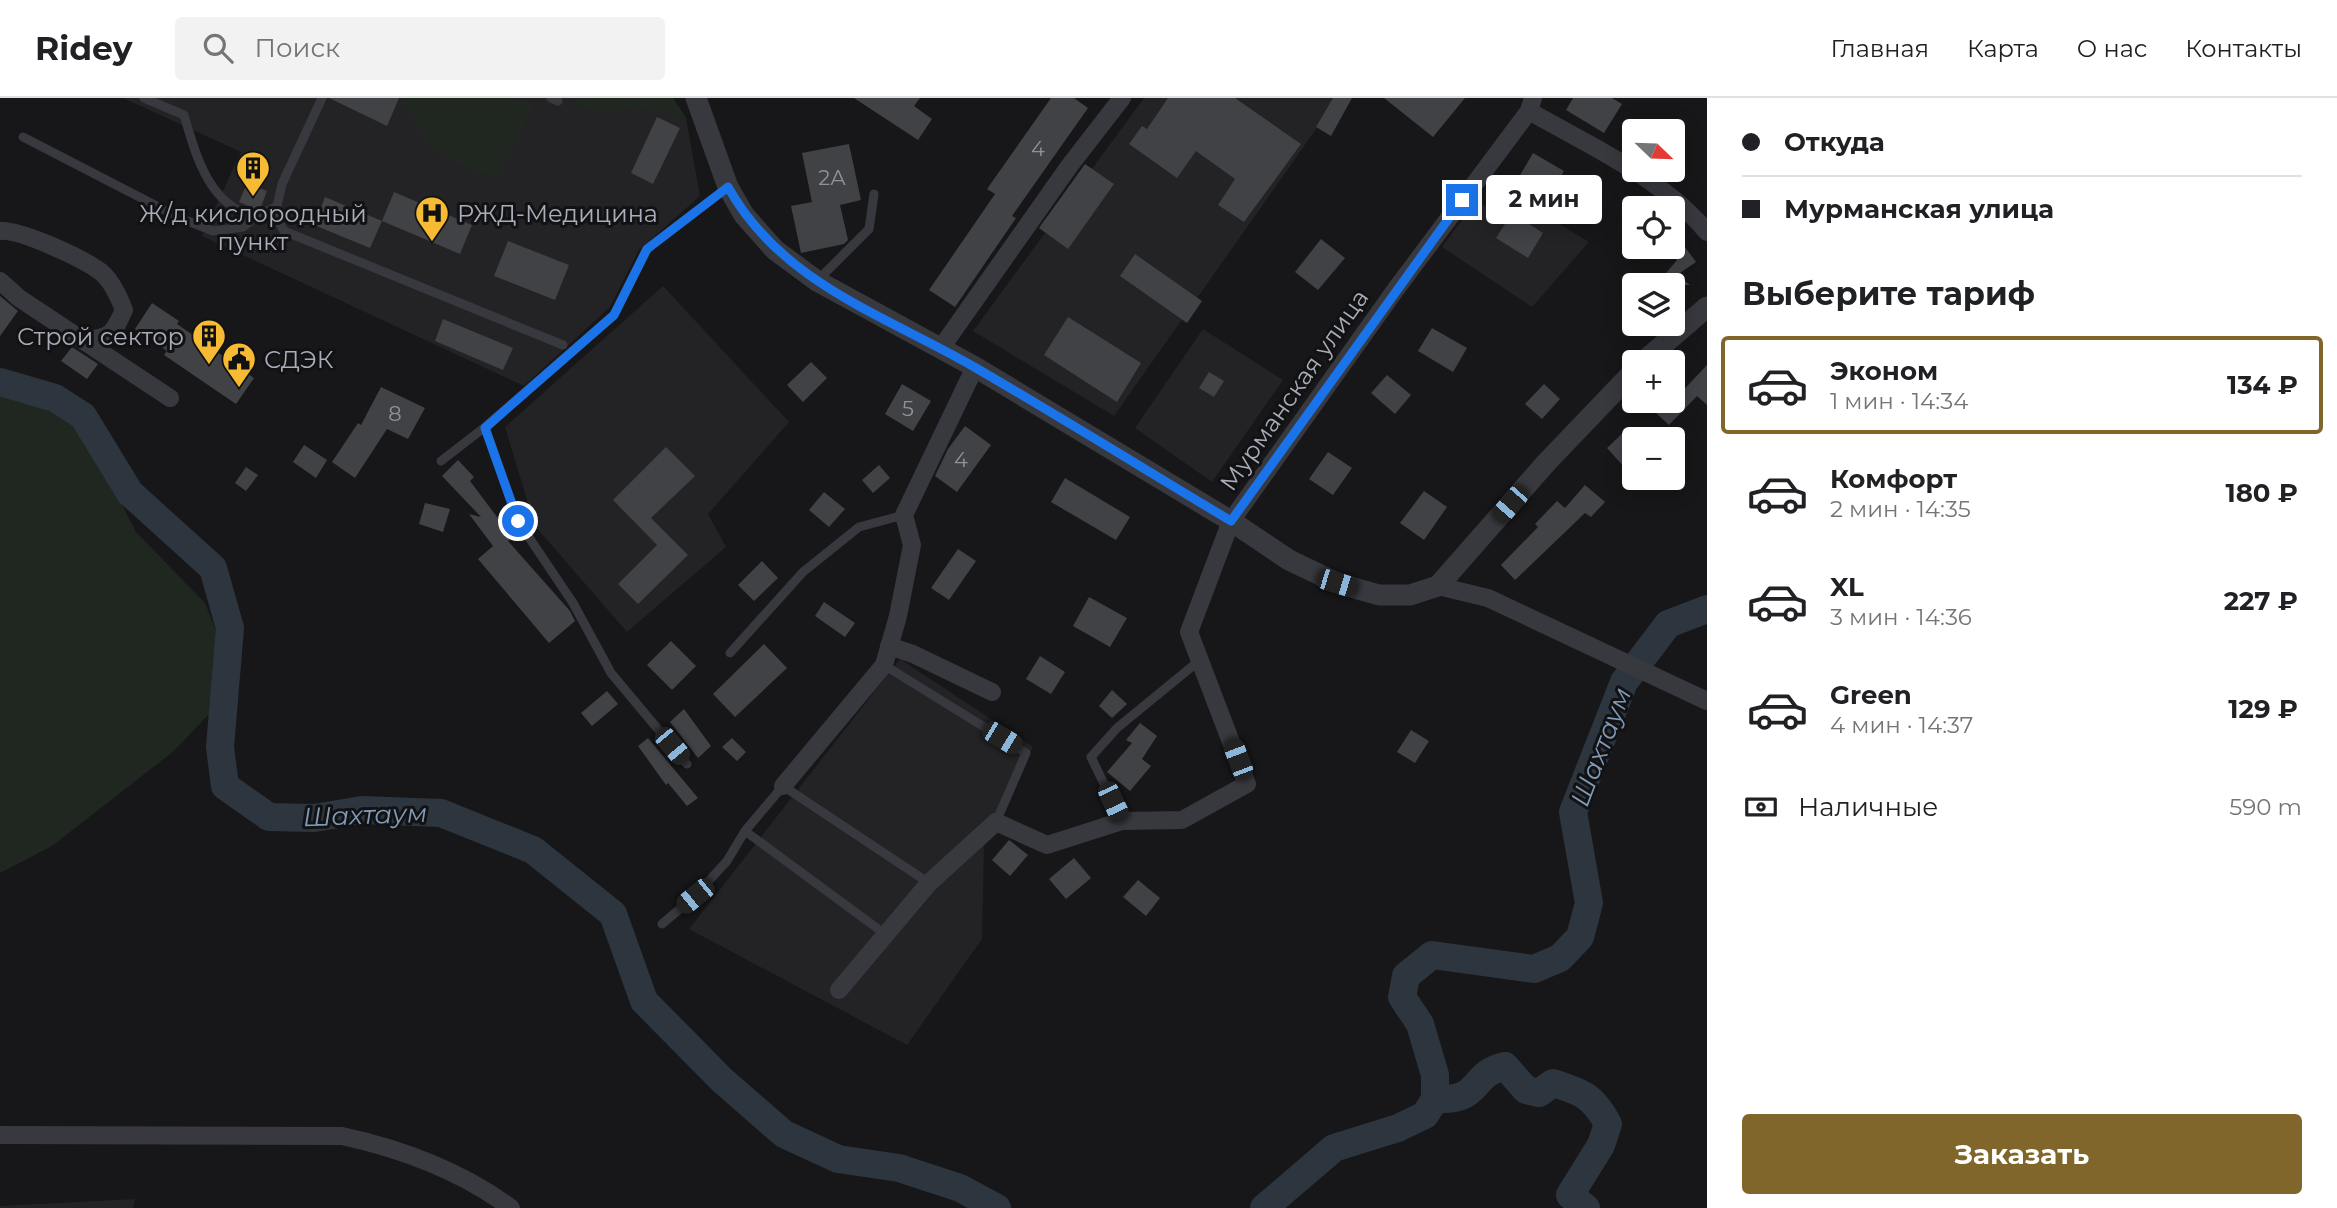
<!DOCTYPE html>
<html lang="ru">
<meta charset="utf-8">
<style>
:root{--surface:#fff;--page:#f2f2f2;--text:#202124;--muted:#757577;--line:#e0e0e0;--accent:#80662a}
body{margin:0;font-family:Montserrat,sans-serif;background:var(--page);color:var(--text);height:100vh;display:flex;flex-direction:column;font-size:26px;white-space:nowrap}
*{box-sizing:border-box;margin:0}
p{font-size:23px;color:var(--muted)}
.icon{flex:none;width:38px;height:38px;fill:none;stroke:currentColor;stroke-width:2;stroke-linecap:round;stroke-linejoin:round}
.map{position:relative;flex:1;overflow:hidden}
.details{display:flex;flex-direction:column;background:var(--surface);width:630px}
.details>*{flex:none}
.hud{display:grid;align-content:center;height:154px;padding:0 35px;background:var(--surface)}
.needle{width:46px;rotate:113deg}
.tools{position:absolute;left:1622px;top:21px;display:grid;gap:14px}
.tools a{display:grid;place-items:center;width:63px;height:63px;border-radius:7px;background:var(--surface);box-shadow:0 4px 18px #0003;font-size:35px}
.end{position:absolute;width:32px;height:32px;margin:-16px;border:9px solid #1a73e8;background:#fff;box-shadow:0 0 0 4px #fff}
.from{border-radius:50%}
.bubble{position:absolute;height:49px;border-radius:7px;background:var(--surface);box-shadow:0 4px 18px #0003;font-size:23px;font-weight:700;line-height:49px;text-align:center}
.car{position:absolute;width:21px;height:42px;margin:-21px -10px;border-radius:9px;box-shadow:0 0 5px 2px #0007;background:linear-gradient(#222 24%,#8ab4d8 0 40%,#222 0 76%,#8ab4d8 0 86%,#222 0)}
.hud b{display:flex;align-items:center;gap:24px;height:66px;font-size:26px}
.hud b+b{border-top:2px solid var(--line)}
.hud i{width:18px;height:18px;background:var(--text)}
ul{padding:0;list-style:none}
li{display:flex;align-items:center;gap:21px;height:98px;margin:0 14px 10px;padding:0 21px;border:4px solid transparent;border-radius:7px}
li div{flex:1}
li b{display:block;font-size:26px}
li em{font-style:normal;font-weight:700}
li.on{border-color:var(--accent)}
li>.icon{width:63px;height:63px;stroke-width:1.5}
h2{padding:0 35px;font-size:32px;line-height:84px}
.pay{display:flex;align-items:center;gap:18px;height:77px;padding:0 35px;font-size:26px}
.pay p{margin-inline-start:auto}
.cta{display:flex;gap:14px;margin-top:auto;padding:14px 35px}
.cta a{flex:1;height:80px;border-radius:7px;background:var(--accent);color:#fff;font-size:28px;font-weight:700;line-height:80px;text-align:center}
header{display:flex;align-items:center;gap:42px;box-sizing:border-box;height:98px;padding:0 35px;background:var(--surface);border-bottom:2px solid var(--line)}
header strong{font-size:33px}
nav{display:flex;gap:38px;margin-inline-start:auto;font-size:24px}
.search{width:490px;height:63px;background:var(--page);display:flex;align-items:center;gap:18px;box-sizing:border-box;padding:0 24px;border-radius:7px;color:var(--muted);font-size:26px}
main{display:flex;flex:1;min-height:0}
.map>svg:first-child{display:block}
</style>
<header>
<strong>Ridey</strong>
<div class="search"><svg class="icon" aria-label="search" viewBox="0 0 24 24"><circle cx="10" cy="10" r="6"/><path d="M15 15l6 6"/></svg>Поиск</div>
<nav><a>Главная</a><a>Карта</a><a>О нас</a><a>Контакты</a></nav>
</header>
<main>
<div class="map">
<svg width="1707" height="1110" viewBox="0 0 1707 1110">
<rect width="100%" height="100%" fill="#171719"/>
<path fill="#232326" d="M 123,0 L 673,0 L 686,20 L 700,98 L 639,152 L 610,209 L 524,288 L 202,138 L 241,54 Z
M 1144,0 L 1338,0 L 1114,318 L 973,233 Z
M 1500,90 L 1589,144 L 1532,209 L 1442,149 L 1475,105 L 1486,108 Z
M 663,188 L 789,324 L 708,416 L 726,449 L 627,534 L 535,428 L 505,329 Z
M 1203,231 L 1283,282 L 1212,384 L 1135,330 Z
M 900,561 L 1033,649 L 984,748 L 982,841 L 907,947 L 689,831 Z
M 135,1101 L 133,1110 L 0,1110 L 0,1108 Z"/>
<path fill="#1f2720" d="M 403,0 L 515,0 L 534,8 L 495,81 C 476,72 438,59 426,42 C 416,29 418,17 401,6 Z
M 573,0 L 673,0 L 686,20 L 664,13 L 628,12 L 612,16 L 595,15 L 574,6 Z
M 0,292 L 44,306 L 79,322 L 136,434 L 205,505 L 219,540 L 210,615 L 174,653 L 52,748 L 0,775 Z"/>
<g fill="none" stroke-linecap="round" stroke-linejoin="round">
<path stroke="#2d363e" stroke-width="28" d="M 0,284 L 55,300 L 83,318 L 130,395 L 213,470 L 230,530 L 220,649 L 225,688 L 269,719 L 314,720 L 362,712 L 441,715 L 533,752 L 613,816 L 644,903 L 722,982 L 784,1036 L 838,1061 L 899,1070 L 960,1090 L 997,1110
M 1435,1001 C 1483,1004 1469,976 1505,968 L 1526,992 L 1539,995 L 1553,985 C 1582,994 1593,998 1608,1026 L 1601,1047 L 1570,1097 L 1586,1110
M 1264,1110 L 1334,1050 L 1398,1030 L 1425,1017 L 1435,1001 L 1435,977 L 1420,926 L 1402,899 L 1406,878 L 1432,857 L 1534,871 L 1560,860 L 1580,839 L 1589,805 L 1573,714 L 1624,584 L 1668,526 L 1707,511"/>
</g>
<path fill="#414246" d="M 329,0 L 399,0 L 387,28 Z
M 854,0 L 920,0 L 914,8 L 932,21 L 918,42 Z
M 1051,0 L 1074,0 L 1088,10 L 1012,118 L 1016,120 L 955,209 L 929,192 L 995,96 L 987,91 Z
M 1168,0 L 1235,0 L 1301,46 L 1244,124 L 1218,107 L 1235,81 L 1196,53 L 1177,80 L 1129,46 L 1142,28 L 1147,31 Z
M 1333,0 L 1352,0 L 1331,38 L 1316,29 Z
M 1384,0 L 1465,0 L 1433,39 Z
M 1573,0 L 1612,0 L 1622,6 L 1604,35 L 1566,12 Z
M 657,19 L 680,30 L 653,86 L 631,75 Z
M 849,46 L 861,102 L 840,107 L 848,142 L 844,146 L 801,155 L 791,108 L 812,104 L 802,55 Z
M 1533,55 L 1564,73 L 1550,98 L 1519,79 Z
M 1085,66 L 1114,86 L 1068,151 L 1039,130 Z
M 247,85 L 267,93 L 261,109 L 255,111 L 239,104 Z
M 394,94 L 472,127 L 460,156 L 382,123 Z
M 325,99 L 382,123 L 370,150 L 314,127 Z
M 1512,115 L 1543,135 L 1528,160 L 1496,140 Z
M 1321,141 L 1345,160 L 1318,192 L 1295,174 Z
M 508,143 L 569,167 L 555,202 L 494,178 Z
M 1685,149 L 1696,164 L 1677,177 L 1690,187 L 1656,187 L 1677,162 L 1673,157 Z
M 1135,156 L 1202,203 L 1187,225 L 1120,178 Z
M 0,198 L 18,213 L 0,238 Z
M 152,205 L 179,223 L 177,226 L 254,280 L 236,306 L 164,257 L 167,253 L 135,231 Z
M 1068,219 L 1141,265 L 1117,304 L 1044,257 Z
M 443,221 L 513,250 L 503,272 L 435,243 Z
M 1432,230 L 1467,250 L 1453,274 L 1418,253 Z
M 72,249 L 98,266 L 87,281 L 61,263 Z
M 811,264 L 827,280 L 803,304 L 787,287 Z
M 1707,267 L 1707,307 L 1697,298 L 1669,327 L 1643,303 L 1673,303 Z
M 1209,274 L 1224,283 L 1214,299 L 1199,290 Z
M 1387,277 L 1411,297 L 1395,316 L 1371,295 Z
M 902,286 L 931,303 L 913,333 L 885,316 Z
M 1544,286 L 1560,301 L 1542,321 L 1525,306 Z
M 381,289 L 425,310 L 408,341 L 387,331 L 355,380 L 332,364 L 358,325 L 361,327 Z
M 965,328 L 991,347 L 957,394 L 935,378 L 948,351 Z
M 1626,332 L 1634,340 L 1634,361 L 1625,370 L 1607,350 Z
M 304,347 L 327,362 L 316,380 L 293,364 Z
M 666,349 L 695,378 L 651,420 L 688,457 L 638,506 L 618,486 L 657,447 L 613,402 Z
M 1328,354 L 1352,370 L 1333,397 L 1309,381 Z
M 458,362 L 474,379 L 470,383 L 512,439 L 508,443 L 570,513 L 575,523 L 549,545 L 478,461 L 493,448 L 469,416 L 481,419 L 442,378 Z
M 879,367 L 890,380 L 873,395 L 862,382 Z
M 246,369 L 258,377 L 246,393 L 235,385 Z
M 1065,380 L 1130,419 L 1116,442 L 1051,404 Z
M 1585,387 L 1605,404 L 1591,419 L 1585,415 L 1515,482 L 1501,467 L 1538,429 L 1535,426 L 1557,403 L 1565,410 Z
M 1424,393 L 1447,409 L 1424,442 L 1400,425 Z
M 824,394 L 845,411 L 829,429 L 809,412 Z
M 425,405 L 450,411 L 443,434 L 419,426 Z
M 958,451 L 976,463 L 949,502 L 931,490 Z
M 762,463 L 778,480 L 754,503 L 738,487 Z
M 1089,499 L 1127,520 L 1110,549 L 1073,528 Z
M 824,504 L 855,525 L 845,539 L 815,518 Z
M 671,543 L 696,568 L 672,592 L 647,567 Z
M 764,546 L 787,570 L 735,619 L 713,596 Z
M 1040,558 L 1065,574 L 1051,596 L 1026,581 Z
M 1112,592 L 1127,606 L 1112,620 L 1099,608 Z
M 607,593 L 618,606 L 592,628 L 581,615 Z
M 684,611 L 711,648 L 698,660 L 670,624 Z
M 1140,625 L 1157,638 L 1142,661 L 1151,668 L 1130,693 L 1107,674 L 1132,645 L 1126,642 Z
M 1411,632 L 1429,643 L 1415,665 L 1397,654 Z
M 648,640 L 698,700 L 687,708 L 668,685 L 666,687 L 638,648 Z
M 732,640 L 746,654 L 737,663 L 722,649 Z
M 1009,742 L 1028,757 L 1010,778 L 992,762 Z
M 1074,760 L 1091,780 L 1066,801 L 1049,781 Z
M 1138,782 L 1160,800 L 1146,818 L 1123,799 Z"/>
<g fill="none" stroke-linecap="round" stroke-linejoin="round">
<path stroke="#38393e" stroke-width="9" d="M 322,0 L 282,86 L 275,117 L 284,133 L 563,247
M 551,0 L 558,3
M 23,39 L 180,120 L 213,133 L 243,129 L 256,119 C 209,108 196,58 184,17 L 144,0
M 256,119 L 277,108
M 818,182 L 869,131 L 874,96
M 441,363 L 485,329
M 730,555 L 803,474 L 859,429 L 904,417
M 884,567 L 1026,655 L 996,724
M 687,666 L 611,575 L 573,505 L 518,423 L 485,329 L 614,217 L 647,151 L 728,89
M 1122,723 L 1091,659 L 1117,630 L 1200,562
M 745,733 L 885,836
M 662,826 L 695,798 L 727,763 L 745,733 L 783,688 L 929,785"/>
<path stroke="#38393e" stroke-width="18" d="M 1529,13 C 1590,48 1661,79 1707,134
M 0,133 C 20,131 84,161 101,174 C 112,183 119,199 124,212 C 113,236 111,240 83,242
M 0,183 L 19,200 L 170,300
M 941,250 L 1070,67 L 1122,0
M 1438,488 L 1488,500 L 1707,603
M 889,548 L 913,556 L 992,594
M 783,688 L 884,567 L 898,518 L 912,447 L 904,417 L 975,269
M 839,892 L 929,785 L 996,724 L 1047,747 L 1122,723 L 1182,722 L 1247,686 L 1189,534 L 1231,423 L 1396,191 L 1529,13 L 1533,0
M 0,1037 L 342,1038 C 402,1051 461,1073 511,1110"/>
<path stroke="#38393e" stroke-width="21" d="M 696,0 L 728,89 L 744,117 L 775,152 L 817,183 L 975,269 L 1231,423 L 1289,462 L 1337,485 L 1379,497 L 1410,497 L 1438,488 L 1546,365 L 1634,273
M 1643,264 L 1707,209"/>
</g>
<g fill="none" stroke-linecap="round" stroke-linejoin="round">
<path stroke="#1a73e8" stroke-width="9" d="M 518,423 L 485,330 L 614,217 L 647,151 L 728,89 C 782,186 885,217 976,270 C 1062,320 1146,372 1231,423 L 1462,102"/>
</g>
<defs>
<g id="building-pin" transform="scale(1.75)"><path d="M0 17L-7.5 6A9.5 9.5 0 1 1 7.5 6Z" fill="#f6bb32" stroke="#121214"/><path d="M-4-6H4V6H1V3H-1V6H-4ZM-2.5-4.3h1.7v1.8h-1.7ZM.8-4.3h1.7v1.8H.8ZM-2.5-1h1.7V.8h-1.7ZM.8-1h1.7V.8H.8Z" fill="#111"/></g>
<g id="hospital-pin" transform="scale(1.75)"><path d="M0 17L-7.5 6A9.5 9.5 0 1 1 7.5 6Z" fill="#f6bb32" stroke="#121214"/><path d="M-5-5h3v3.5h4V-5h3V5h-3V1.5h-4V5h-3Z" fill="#111"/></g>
<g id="civic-pin" transform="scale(1.75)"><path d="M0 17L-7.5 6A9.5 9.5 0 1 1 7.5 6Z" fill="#f6bb32" stroke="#121214"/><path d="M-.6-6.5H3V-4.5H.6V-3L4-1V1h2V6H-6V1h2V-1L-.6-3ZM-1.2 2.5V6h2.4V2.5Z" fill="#111"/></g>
</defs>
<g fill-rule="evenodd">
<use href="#building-pin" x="253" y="70"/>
<use href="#hospital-pin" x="432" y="115"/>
<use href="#building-pin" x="209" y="238"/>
<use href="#civic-pin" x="239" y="261"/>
</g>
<g text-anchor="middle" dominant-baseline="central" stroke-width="6" stroke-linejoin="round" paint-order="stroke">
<g font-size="21" fill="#8f929c">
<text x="1038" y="50">4</text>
<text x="832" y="79">2А</text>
<text x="908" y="310">5</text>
<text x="395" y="315">8</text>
<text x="961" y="361">4</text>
</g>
<g font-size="24" fill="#a9adb9" stroke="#121214" text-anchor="start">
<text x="253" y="115" text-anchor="middle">Ж/д кислородный<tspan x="253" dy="28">пункт</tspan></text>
<text x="457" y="115">РЖД-Медицина</text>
<text x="184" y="238" text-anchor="end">Строй сектор</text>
<text x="264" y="261">СДЭК</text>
</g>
<g font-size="24" fill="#a9adb9" stroke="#121214">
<text transform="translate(1294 292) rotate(-55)">Мурманская улица</text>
</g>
<g font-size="26" font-style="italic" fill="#7f9ab5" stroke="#121214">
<text transform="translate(1601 649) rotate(-69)">Шахтаум</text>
<text transform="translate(365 717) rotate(-2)">Шахтаум</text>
</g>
</g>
</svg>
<div class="tools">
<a><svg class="needle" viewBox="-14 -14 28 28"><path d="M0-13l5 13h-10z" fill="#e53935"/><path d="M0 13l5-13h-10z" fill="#757577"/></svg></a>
<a><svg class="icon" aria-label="locate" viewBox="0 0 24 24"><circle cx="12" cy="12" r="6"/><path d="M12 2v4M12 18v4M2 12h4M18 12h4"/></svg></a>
<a><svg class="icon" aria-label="layers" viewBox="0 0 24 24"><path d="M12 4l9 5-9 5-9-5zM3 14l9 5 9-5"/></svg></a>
<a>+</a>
<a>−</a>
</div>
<i class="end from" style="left:518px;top:423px"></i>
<i class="end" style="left:1462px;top:102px"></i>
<div class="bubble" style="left:1486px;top:77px;width:116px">2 мин</div>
<i class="car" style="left:1510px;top:406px;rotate:221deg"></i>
<i class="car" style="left:1337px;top:485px;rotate:107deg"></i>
<i class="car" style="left:1002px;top:640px;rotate:121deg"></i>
<i class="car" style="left:672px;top:648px;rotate:140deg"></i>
<i class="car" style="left:1238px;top:661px;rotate:339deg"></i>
<i class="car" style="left:1113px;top:704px;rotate:155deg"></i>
<i class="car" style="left:695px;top:798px;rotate:231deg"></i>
</div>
<section class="details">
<div class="hud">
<b><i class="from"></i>Откуда</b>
<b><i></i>Мурманская улица</b>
</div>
<h2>Выберите тариф</h2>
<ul>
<li class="on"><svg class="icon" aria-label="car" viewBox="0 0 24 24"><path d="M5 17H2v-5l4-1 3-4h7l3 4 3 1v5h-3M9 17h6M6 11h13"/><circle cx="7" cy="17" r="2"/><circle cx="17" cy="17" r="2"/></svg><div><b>Эконом</b><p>1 мин · 14:34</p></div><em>134 ₽</em></li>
<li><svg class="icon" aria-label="car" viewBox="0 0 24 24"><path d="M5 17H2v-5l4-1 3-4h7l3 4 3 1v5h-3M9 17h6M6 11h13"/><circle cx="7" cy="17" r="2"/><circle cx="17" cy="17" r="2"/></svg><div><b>Комфорт</b><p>2 мин · 14:35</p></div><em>180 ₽</em></li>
<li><svg class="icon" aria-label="car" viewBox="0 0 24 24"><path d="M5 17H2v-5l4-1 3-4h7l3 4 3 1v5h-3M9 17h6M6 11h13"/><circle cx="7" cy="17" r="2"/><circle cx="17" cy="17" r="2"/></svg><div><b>XL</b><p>3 мин · 14:36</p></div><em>227 ₽</em></li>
<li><svg class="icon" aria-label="car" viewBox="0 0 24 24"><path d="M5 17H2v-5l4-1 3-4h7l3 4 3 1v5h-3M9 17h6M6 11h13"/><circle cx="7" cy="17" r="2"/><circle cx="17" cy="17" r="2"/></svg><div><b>Green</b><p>4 мин · 14:37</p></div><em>129 ₽</em></li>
</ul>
<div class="pay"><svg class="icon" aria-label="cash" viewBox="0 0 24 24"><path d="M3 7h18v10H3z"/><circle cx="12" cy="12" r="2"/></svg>Наличные<p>590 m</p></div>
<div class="cta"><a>Заказать</a></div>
</section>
</main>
